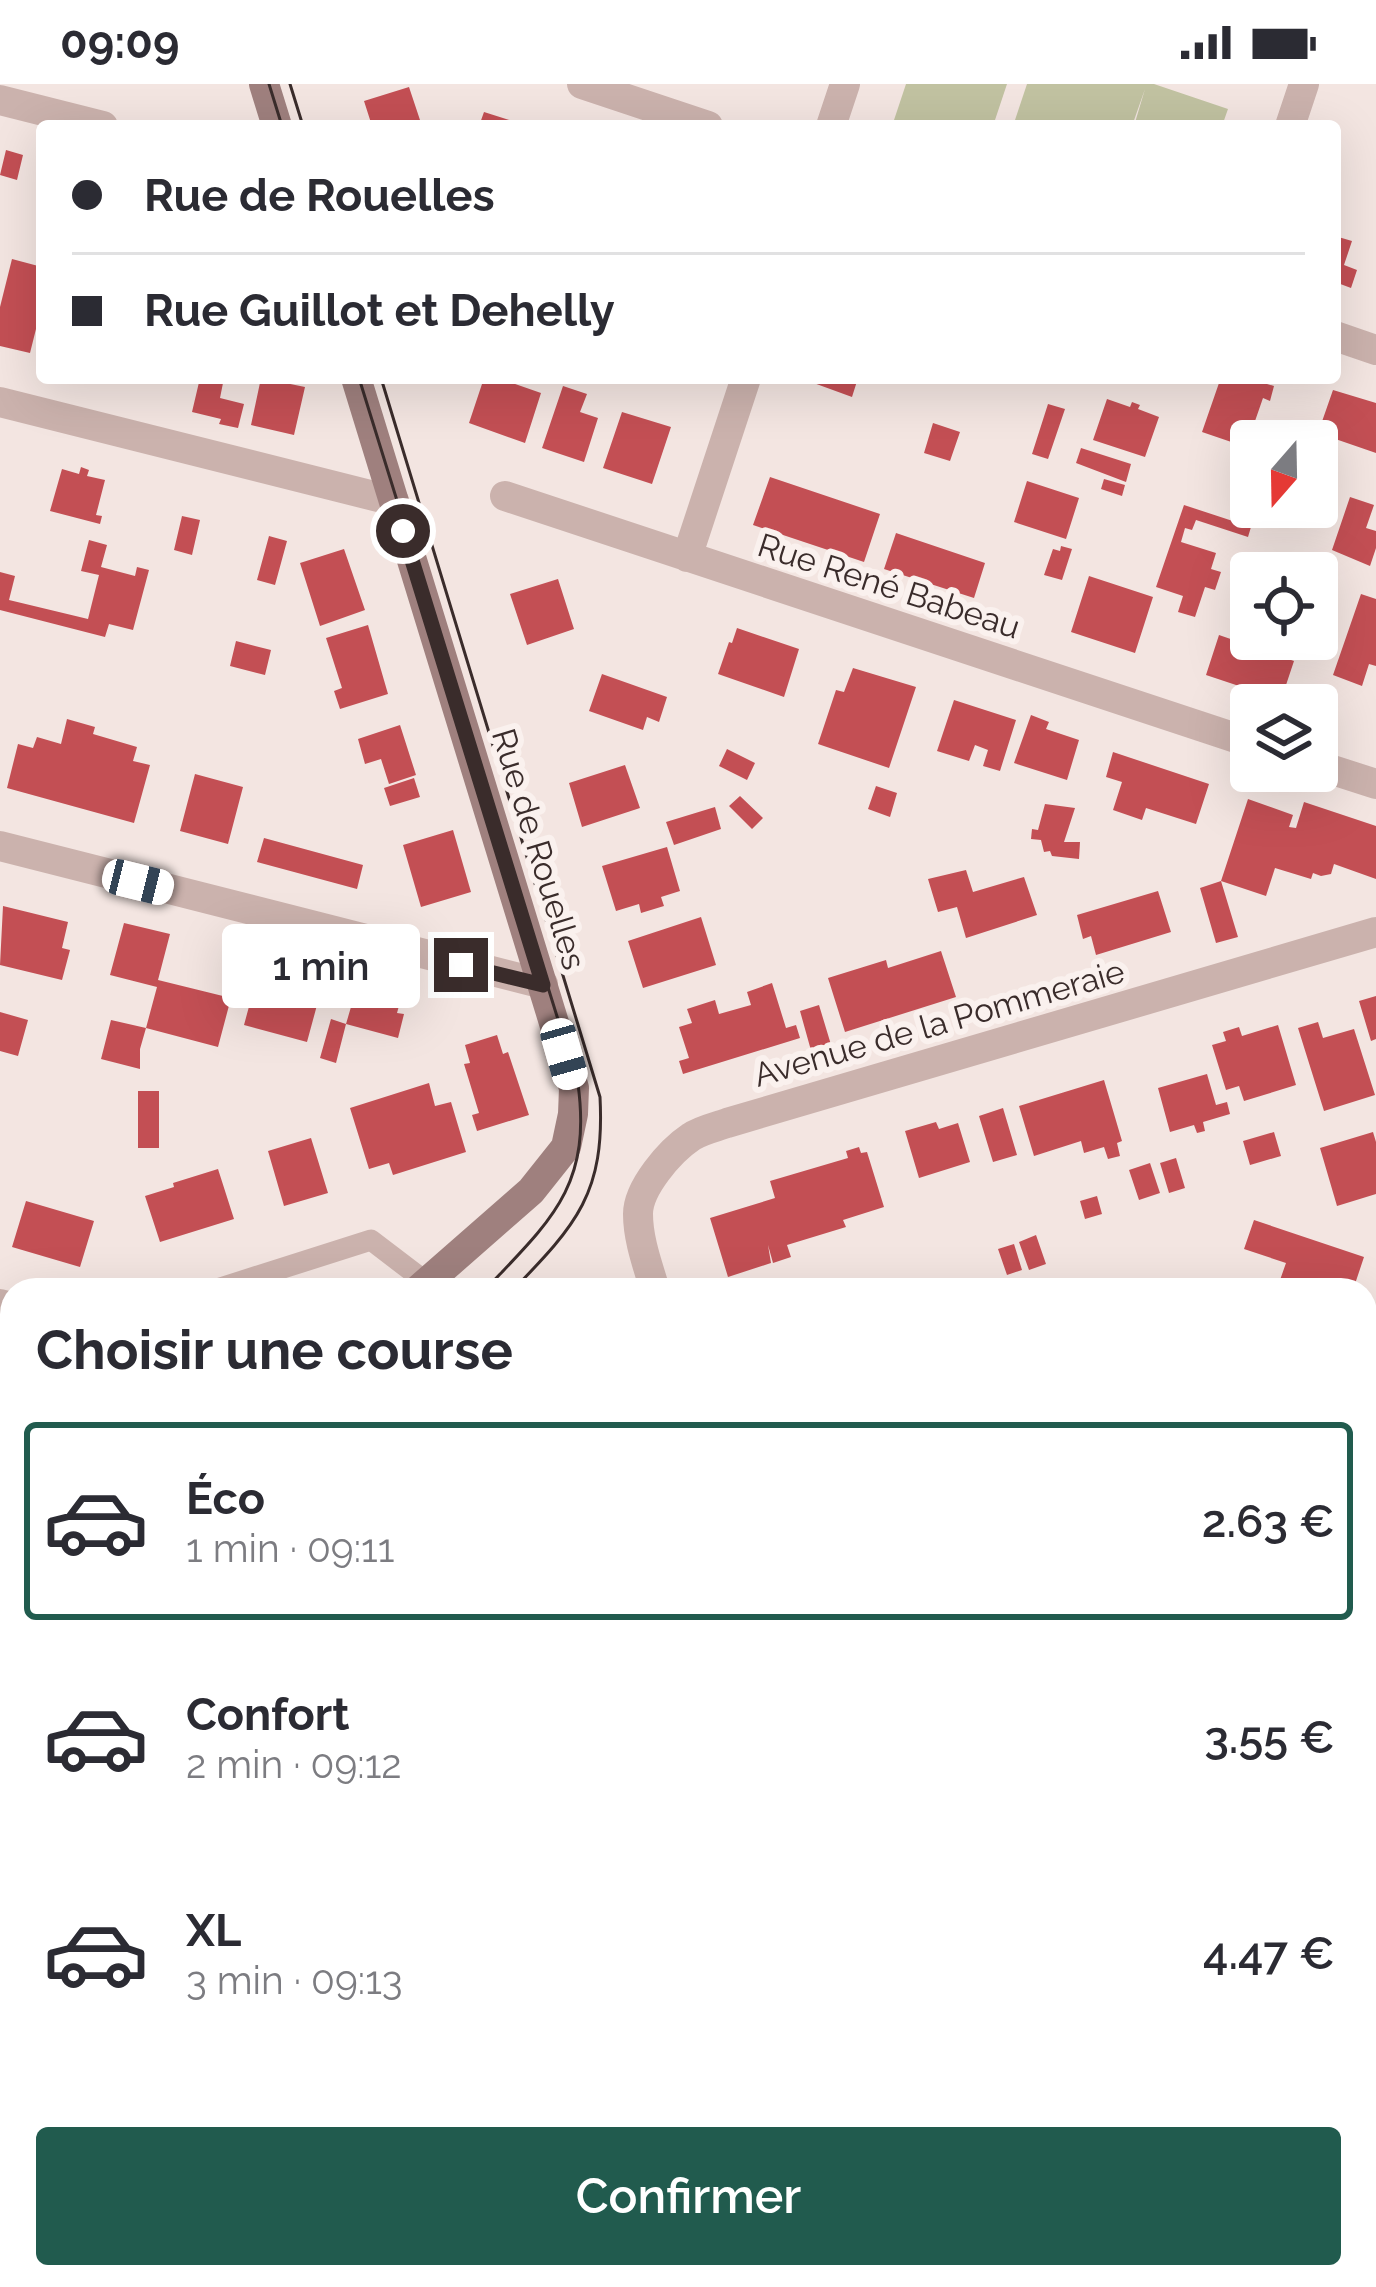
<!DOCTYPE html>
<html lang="fr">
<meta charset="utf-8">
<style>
:root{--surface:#fff;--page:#f2f2f3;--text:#2b2b33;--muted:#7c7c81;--line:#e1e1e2;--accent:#215b4e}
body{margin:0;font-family:Raleway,sans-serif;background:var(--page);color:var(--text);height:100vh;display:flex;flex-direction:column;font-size:45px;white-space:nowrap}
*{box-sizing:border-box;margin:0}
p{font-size:39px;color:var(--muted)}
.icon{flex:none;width:66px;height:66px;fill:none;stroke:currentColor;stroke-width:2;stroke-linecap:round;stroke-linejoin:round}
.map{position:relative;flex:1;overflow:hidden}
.drawer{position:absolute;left:0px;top:1194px;width:1377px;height:1011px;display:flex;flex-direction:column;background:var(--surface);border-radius:36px 36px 0 0;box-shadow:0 12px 48px #0002}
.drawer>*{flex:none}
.hud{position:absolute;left:36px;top:36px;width:1305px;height:264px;border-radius:12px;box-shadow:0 12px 48px #0002;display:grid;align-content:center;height:264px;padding:0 36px;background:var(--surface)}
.needle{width:78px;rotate:200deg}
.buttons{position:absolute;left:1230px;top:336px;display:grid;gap:24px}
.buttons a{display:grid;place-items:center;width:108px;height:108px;border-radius:12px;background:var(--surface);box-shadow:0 12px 48px #0002;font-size:60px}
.end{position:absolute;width:54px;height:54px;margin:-27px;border:15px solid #3a2c2b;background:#fff;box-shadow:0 0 0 6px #fff}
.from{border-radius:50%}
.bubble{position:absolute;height:84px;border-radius:12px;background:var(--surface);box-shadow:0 12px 48px #0002;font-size:39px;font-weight:600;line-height:84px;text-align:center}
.car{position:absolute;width:36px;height:72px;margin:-36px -18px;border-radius:15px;box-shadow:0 0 9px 3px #0007;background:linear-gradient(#fff 24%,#345 0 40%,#fff 0 76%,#345 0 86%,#fff 0)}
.hud b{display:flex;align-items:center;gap:42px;height:114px;font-size:45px}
.hud b+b{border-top:3px solid var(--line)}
.hud i{width:30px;height:30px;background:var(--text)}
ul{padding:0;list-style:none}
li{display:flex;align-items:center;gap:36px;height:198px;margin:0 24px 18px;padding:0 12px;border:6px solid transparent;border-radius:12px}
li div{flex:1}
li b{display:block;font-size:45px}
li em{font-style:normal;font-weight:600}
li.on{border-color:var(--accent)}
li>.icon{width:108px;height:108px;stroke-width:1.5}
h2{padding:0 36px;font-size:54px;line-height:144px}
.primary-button{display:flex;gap:24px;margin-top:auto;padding:24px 36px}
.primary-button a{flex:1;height:138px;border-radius:12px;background:var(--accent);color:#fff;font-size:48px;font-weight:600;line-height:138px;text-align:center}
.status{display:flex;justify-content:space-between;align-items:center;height:84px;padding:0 60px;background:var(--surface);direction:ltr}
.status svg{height:33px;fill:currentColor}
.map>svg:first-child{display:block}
</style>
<div class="status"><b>09:09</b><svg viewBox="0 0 49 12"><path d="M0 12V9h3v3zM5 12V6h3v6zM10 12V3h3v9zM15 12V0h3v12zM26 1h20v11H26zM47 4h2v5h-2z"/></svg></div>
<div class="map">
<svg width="1376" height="2203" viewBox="0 0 1376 2203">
<rect width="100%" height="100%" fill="#f3e5e1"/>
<path fill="#c1c2a1" d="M 906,0 L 1007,0 L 993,42 L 892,42 Z
M 1027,0 L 1154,0 L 1228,25 L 1222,42 L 1134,42 L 1145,5 L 1132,42 L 1013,42 Z"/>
<path fill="#c34f54" d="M 409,3 L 422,42 L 372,42 L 364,17 Z
M 484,28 L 525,41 L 525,42 L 479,42 Z
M 6,66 L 23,71 L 17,96 L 0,91 Z
M 1335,152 L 1352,157 L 1344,181 L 1357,186 L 1351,204 L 1335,198 Z
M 12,175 L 42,183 L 42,221 L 30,269 L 0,262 L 0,223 Z
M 200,294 L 223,299 L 220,314 L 244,320 L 238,344 L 219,340 L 221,335 L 192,328 Z
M 261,294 L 305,303 L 294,351 L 251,341 Z
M 484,294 L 498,294 L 541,309 L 525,359 L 469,339 Z
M 800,294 L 858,294 L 852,313 Z
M 1205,294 L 1269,294 L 1267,300 L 1274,302 L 1270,317 L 1263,314 L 1246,363 L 1202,348 L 1219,299 Z
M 563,302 L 587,310 L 580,328 L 598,334 L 584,378 L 542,364 Z
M 1333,306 L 1376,319 L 1376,369 L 1318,349 Z
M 1107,315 L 1130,323 L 1132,318 L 1140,321 L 1138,325 L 1159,333 L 1145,373 L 1093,356 Z
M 1048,320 L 1065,325 L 1048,375 L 1032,370 Z
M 622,328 L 671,343 L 652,400 L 603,384 Z
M 933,339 L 960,348 L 950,377 L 924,369 Z
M 1081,364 L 1131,380 L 1126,398 L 1076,379 Z
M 81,383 L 89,386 L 87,392 L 105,396 L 96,431 L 102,432 L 100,440 L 50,427 L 62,385 L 79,390 Z
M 770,393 L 880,430 L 864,478 L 753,441 Z
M 1104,395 L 1125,401 L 1122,412 L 1101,405 Z
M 1027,397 L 1079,414 L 1066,455 L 1014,438 Z
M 1350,413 L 1374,421 L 1366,444 L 1376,447 L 1376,464 L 1370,482 L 1332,466 Z
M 1184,421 L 1251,443 L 1248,453 L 1196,436 L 1192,446 L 1185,444 L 1181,458 L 1216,469 L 1211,485 L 1221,488 L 1215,506 L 1205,503 L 1195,533 L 1178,528 L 1183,512 L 1156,503 Z
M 182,432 L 200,436 L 192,471 L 174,466 Z
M 896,449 L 985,479 L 974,514 L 884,485 Z
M 269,452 L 287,457 L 275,501 L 257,496 Z
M 89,456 L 107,461 L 101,483 L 135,492 L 137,483 L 149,486 L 133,546 L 109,540 L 105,553 L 0,526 L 0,488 L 15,492 L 9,516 L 88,535 L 99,491 L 81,487 Z
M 1061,462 L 1072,465 L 1062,496 L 1044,491 L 1053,465 L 1060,467 Z
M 344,465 L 365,526 L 320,542 L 300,479 Z
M 1089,492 L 1153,513 L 1135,569 L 1071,548 Z
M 558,495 L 574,545 L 527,561 L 510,510 Z
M 1361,510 L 1376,515 L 1376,582 L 1369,580 L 1362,602 L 1333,591 Z
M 368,541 L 388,610 L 340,625 L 334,607 L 342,604 L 326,554 Z
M 737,544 L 799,565 L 784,613 L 718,590 L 729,558 L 732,559 Z
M 1219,551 L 1294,577 L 1281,616 L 1206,591 Z
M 236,557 L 271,566 L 265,591 L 230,582 Z
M 853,584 L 916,603 L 889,684 L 818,660 L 836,606 L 844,608 Z
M 602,590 L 667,613 L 659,638 L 647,633 L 643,646 L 589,627 Z
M 954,616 L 1016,636 L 1000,687 L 983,682 L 988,666 L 975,661 L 969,677 L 937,667 Z
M 1031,631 L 1049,638 L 1046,645 L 1079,656 L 1067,696 L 1014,679 Z
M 67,635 L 95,643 L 93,650 L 137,663 L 133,677 L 150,681 L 134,739 L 7,704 L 18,660 L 33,664 L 37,653 L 61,660 Z
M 400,641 L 416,691 L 389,700 L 381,675 L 365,680 L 358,655 Z
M 727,665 L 755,679 L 747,696 L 719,682 Z
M 1113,668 L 1209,700 L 1196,740 L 1146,724 L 1142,736 L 1113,726 L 1122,698 L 1106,693 Z
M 625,681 L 640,724 L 582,743 L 569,699 Z
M 195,690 L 243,703 L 228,760 L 180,747 Z
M 414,694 L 420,713 L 390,722 L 384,704 Z
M 876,702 L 897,709 L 890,733 L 868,725 Z
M 740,712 L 763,734 L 752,745 L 729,722 Z
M 1248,715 L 1293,731 L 1289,743 L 1296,744 L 1304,718 L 1376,742 L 1376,795 L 1334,780 L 1331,790 L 1321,792 L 1313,789 L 1311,795 L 1275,784 L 1266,812 L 1221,797 L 1238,853 L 1216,859 L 1200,804 L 1221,797 Z
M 1045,720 L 1075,724 L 1064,758 L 1080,758 L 1079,775 L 1052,772 L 1050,767 L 1044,768 L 1041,756 L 1031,755 L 1032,745 L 1038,746 Z
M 715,723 L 721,745 L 674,761 L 666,738 Z
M 453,746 L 471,808 L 421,823 L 403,761 Z
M 264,754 L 363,781 L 357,805 L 257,778 Z
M 667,763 L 680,807 L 661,813 L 664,822 L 641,829 L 639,820 L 616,827 L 602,782 Z
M 966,786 L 973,808 L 1024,793 L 1037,831 L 966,854 L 957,823 L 938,828 L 928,795 Z
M 1158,807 L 1171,848 L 1096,871 L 1091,852 L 1083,855 L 1077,831 Z
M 3,822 L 68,838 L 62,864 L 70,866 L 62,896 L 0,881 Z
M 701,833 L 716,881 L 643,904 L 628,857 Z
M 124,839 L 170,850 L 158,896 L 231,914 L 218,963 L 146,944 L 157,903 L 110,891 Z
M 941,867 L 956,913 L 845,948 L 828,894 L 886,876 L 888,884 Z
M 257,893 L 320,910 L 307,958 L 244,941 Z
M 358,899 L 402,911 L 397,929 L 404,930 L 398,954 L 346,940 L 336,979 L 320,974 L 331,935 L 346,940 Z
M 772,899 L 786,944 L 796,941 L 800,954 L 683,990 L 679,977 L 689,974 L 679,943 L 692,939 L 687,925 L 715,916 L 719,930 L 751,921 L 747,908 Z
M 1376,912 L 1376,955 L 1371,957 L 1359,917 Z
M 819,921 L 832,964 L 812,970 L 800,927 Z
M 0,928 L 28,936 L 18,972 L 0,967 Z
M 111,936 L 146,944 L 140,965 L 140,985 L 101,975 Z
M 1318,938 L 1323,954 L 1354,945 L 1375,1011 L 1324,1027 L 1298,944 Z
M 1278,941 L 1296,1001 L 1244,1017 L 1239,1002 L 1226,1006 L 1212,961 L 1226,957 L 1223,948 L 1239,943 L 1242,952 Z
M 497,951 L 503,970 L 508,968 L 529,1031 L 477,1047 L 472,1031 L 479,1029 L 464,980 L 470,979 L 465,961 Z
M 1207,990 L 1216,1021 L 1227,1018 L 1230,1030 L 1203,1038 L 1205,1047 L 1197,1049 L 1194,1041 L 1170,1048 L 1158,1004 Z
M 1104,996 L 1122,1057 L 1117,1059 L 1120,1072 L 1108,1075 L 1104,1063 L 1084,1069 L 1081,1057 L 1034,1072 L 1019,1022 Z
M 429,999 L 435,1022 L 451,1018 L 466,1068 L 393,1091 L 389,1079 L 369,1085 L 350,1024 Z
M 138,1007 L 159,1007 L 159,1064 L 138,1064 Z
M 1003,1024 L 1017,1071 L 993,1078 L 979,1032 Z
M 936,1038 L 939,1045 L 958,1039 L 970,1078 L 919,1094 L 905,1047 Z
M 1274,1048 L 1281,1072 L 1250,1081 L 1243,1057 Z
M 1373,1048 L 1376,1058 L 1376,1110 L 1337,1122 L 1320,1064 Z
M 311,1054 L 328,1109 L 284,1122 L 268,1067 Z
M 859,1063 L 861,1069 L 867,1068 L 884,1123 L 843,1136 L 846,1143 L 787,1161 L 791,1173 L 773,1179 L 768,1161 L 771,1179 L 728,1193 L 710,1134 L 775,1114 L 770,1097 L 848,1074 L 846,1067 Z
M 1176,1074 L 1185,1104 L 1169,1109 L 1160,1079 Z
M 1150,1079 L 1160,1109 L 1139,1116 L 1129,1086 Z
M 218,1085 L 234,1135 L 160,1158 L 145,1112 L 174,1103 L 173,1099 Z
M 1097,1112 L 1102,1130 L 1085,1135 L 1080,1117 Z
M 26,1117 L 94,1137 L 80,1183 L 12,1163 Z
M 1254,1136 L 1364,1173 L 1353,1206 L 1308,1206 L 1280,1196 L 1286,1179 L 1244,1165 Z
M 1036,1151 L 1046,1180 L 1029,1186 L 1019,1158 Z
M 1014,1160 L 1022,1186 L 1007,1191 L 998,1165 Z
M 1365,1318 L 1376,1322 L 1376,1372 L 1365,1368 Z
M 0,1972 L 12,1981 L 12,2055 L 0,2046 Z
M 1376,2122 L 1376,2203 L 1328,2203 L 1327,2193 L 1365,2193 L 1365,2123 Z
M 12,2131 L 12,2193 L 78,2193 L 70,2203 L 0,2203 L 0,2147 Z
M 109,2193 L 294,2193 L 286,2203 L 122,2203 Z
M 347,2193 L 760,2193 L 752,2203 L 339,2203 Z"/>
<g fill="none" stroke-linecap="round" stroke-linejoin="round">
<path stroke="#cbb2ad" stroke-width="21" d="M 214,1206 L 371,1156 L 426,1198"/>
<path stroke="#cbb2ad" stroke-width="30" d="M 582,0 L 708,42
M 0,16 L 103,42
M 831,42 L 845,0
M 1290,42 L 1304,0
M 1335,252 L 1376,266
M 0,318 L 394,417
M 505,412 L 1251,659
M 687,473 L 746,294
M 1317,681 L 1376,700
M 0,762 L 543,900
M 655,1206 C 648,1182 638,1156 638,1130 C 638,1104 670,1067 691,1053 C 701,1046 716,1043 727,1039 L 1376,848
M 0,1220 L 12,1223
M 1365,1693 L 1370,1694
M 1101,2193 L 1103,2203
M 837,2203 L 838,2193"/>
<path stroke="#9f807e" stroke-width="30" d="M 264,0 L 277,42
M 356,294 L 574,1004 L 573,1030 L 566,1063 L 531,1107 L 418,1206
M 0,1568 L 12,1560
M 1365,1957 L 1376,1966"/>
<path stroke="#3a2c2b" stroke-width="3" d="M 269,0 L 282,42
M 290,0 L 303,42
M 359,294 L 578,1000 C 592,1103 550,1137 485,1206
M 381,294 L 600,1013 C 605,1109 577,1140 513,1206
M 0,1632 L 12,1625
M 0,1657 L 12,1650"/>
</g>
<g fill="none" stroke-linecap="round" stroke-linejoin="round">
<path stroke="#3a2c2b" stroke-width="15" d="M 403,447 L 543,901 L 461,881"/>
</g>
<g text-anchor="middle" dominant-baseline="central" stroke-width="12" stroke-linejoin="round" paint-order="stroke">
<g font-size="33" fill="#3a2c2b" stroke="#faf1ee">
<text transform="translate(889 502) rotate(18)">Rue René Babeau</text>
<text transform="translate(539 765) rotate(73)">Rue de Rouelles</text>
<text transform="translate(939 939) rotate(-16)">Avenue de la Pommeraie</text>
</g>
</g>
</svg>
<div class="buttons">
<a><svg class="needle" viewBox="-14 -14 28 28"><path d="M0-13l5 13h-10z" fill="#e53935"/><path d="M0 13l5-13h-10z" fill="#7c7c81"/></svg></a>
<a><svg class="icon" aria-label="locate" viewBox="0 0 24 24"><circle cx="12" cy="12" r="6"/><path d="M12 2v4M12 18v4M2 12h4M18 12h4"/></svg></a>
<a><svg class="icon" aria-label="layers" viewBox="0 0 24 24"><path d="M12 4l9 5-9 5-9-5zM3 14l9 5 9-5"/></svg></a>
</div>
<i class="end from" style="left:403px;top:447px"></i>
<i class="end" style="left:461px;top:881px"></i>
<div class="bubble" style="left:222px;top:840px;width:198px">1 min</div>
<i class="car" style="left:138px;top:798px;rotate:104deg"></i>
<i class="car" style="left:564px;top:970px;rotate:164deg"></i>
<div class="hud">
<b><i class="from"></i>Rue de Rouelles</b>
<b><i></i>Rue Guillot et Dehelly</b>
</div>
<section class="drawer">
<h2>Choisir une course</h2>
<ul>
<li class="on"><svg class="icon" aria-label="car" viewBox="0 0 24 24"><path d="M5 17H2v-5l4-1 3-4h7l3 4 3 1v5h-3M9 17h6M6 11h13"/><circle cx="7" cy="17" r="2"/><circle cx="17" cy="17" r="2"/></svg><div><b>Éco</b><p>1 min · 09:11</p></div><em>2.63 €</em></li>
<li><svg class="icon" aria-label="car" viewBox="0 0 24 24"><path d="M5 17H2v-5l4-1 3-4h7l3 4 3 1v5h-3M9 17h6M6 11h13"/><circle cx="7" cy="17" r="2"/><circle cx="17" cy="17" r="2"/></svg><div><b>Confort</b><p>2 min · 09:12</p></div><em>3.55 €</em></li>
<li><svg class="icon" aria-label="car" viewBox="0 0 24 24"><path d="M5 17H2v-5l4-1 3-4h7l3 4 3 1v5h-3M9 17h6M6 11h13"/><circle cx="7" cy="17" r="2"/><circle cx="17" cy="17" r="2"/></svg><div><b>XL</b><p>3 min · 09:13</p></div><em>4.47 €</em></li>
</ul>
<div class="primary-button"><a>Confirmer</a></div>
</section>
</div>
